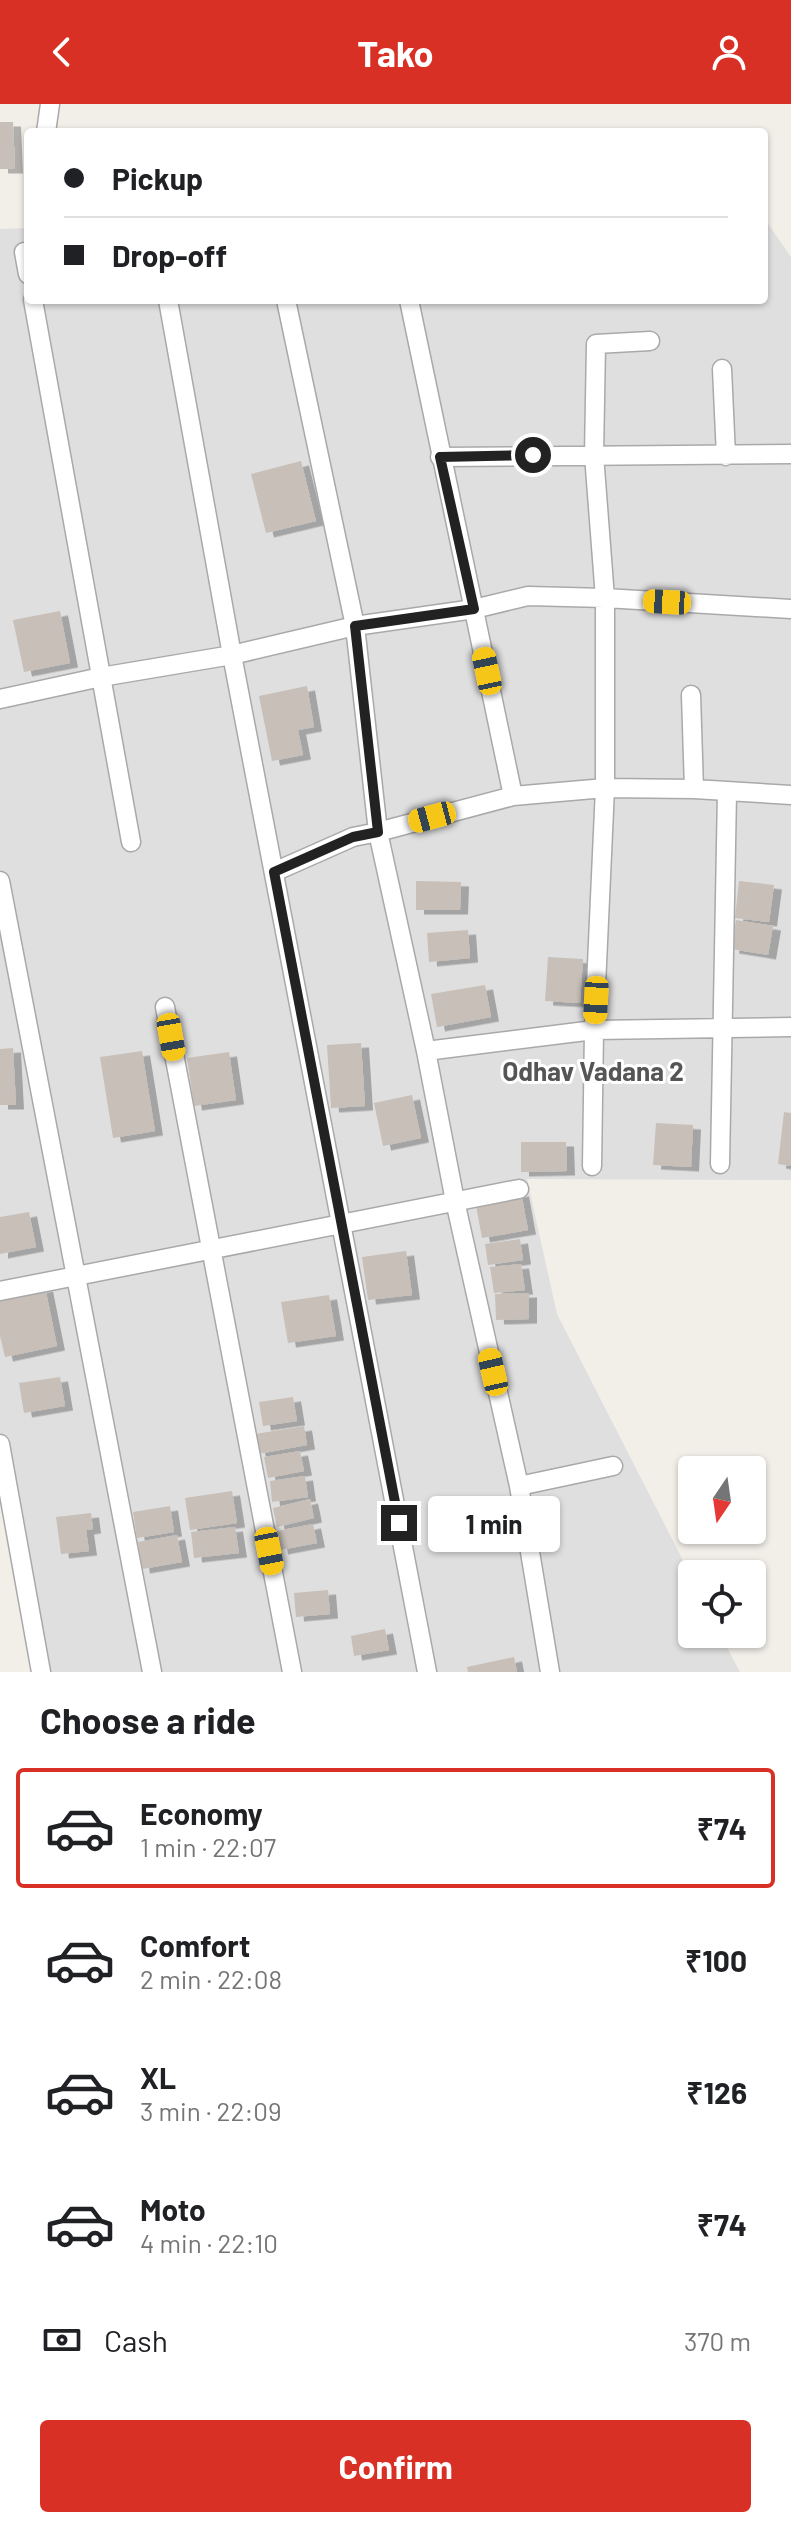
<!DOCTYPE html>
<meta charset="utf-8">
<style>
:root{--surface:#fff;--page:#f6f6f6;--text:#202124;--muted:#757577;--line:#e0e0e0;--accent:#d93025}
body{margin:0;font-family:Barlow,sans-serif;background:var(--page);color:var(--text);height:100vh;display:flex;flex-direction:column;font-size:30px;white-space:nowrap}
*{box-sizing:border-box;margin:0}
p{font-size:26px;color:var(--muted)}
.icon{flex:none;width:44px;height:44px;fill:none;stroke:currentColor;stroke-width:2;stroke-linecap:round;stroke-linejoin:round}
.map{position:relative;height:1568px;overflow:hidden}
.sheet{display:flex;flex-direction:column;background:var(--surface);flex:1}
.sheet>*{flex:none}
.hud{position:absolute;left:24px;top:24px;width:744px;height:176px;border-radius:8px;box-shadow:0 2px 6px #0004;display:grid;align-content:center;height:176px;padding:0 40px;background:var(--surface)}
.needle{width:52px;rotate:193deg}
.tools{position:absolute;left:678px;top:1352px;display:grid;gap:16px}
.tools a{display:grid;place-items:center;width:88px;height:88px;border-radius:8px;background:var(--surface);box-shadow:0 2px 6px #0004;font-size:40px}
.end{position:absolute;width:36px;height:36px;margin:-18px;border:10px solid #222;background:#fff;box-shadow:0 0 0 4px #fff}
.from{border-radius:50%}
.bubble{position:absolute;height:56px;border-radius:8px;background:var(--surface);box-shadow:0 2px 6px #0004;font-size:26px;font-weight:700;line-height:56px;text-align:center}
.car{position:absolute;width:24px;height:48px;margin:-24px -12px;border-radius:10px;box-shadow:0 0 6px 2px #0007;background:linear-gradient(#f5c518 24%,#345 0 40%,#f5c518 0 76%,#345 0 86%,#f5c518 0)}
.hud b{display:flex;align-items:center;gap:28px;height:76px;font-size:30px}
.hud b+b{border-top:2px solid var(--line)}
.hud i{width:20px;height:20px;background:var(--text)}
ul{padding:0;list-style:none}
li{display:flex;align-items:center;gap:24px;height:120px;margin:0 16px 12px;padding:0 24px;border:4px solid transparent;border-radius:8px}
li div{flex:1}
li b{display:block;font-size:30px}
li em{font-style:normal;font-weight:700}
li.active{border-color:var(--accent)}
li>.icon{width:72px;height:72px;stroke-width:1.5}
h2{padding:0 40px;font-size:36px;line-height:96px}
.pay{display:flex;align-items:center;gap:20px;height:88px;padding:0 40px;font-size:30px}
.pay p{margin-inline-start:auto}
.action{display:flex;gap:16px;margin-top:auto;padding:16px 40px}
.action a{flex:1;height:92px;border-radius:8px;background:var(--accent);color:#fff;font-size:32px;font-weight:700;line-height:92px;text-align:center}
header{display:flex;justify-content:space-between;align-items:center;height:104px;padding:0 40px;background:var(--accent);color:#fff;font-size:36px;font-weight:700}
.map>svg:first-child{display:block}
</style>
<header><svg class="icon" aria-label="back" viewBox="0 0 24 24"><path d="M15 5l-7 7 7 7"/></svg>Tako<svg class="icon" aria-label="person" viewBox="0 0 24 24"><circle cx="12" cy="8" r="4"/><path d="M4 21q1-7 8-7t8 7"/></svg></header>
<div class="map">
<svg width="791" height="1568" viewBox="0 0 791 1568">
<defs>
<filter id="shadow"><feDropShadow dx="8" dy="4.5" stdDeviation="0" flood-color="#0004"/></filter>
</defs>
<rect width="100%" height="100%" fill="#f2efe9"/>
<path fill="#e0dfdf" d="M 764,114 L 791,153 L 791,1076 L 527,1075 L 557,1210 L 692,1474 L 692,1530 L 720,1530 L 740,1568 L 46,1568 L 0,1332 L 0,125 L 28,124 L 28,196 L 764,196 Z"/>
<path fill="#c7bfb8" filter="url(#shadow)" d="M 0,18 L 13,18 L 15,65 L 0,65 Z
M 301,357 L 316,417 L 266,429 L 251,370 Z
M 60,507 L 70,559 L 24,568 L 13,516 Z
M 307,582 L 314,623 L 298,626 L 303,651 L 272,657 L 259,592 Z
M 416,777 L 461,778 L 460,806 L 416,806 Z
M 739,777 L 774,781 L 769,818 L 735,814 Z
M 736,816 L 773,822 L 768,851 L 731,845 Z
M 468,826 L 470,854 L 429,858 L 427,829 Z
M 548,853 L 583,855 L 580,899 L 545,897 Z
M 485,881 L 491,913 L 437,923 L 431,890 Z
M 361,939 L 365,1002 L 331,1004 L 327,941 Z
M 13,944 L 16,1001 L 0,1001 L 0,945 Z
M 142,947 L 155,1027 L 113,1034 L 100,953 Z
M 229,948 L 236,996 L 194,1002 L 187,954 Z
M 412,991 L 421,1034 L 383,1042 L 374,999 Z
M 784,1008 L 791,1009 L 791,1062 L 778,1060 Z
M 656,1019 L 693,1021 L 691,1063 L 653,1061 Z
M 521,1038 L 566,1038 L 567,1067 L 521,1068 Z
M 521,1088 L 528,1126 L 482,1134 L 475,1096 Z
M 29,1108 L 36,1143 L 0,1150 L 0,1113 Z
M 520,1135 L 523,1156 L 488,1161 L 485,1140 Z
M 406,1147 L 412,1191 L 368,1196 L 362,1153 Z
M 521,1160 L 525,1186 L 494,1189 L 490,1163 Z
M 45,1183 L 57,1242 L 5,1253 L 0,1232 L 0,1193 Z
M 529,1189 L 529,1215 L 496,1216 L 495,1190 Z
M 329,1191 L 336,1232 L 288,1239 L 281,1198 Z
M 60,1273 L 65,1302 L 24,1309 L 19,1279 Z
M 293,1293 L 297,1317 L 263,1322 L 259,1298 Z
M 304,1322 L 307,1341 L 258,1350 L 255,1330 Z
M 300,1347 L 304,1367 L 268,1374 L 264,1353 Z
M 305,1372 L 308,1393 L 272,1398 L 270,1377 Z
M 232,1387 L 237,1419 L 190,1426 L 185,1394 Z
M 310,1395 L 314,1414 L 277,1423 L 273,1404 Z
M 170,1402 L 174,1428 L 137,1434 L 133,1408 Z
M 91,1409 L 93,1425 L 86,1426 L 89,1447 L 61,1450 L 56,1413 Z
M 313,1420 L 317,1439 L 280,1446 L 277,1427 Z
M 235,1423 L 239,1449 L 194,1454 L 191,1428 Z
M 177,1431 L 182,1458 L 142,1465 L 138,1438 Z
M 328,1486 L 330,1510 L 296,1513 L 294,1489 Z
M 385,1525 L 389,1546 L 354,1552 L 351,1532 Z
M 514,1553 L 517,1568 L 468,1568 L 467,1563 Z"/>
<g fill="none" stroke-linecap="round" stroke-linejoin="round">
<g stroke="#a9a9a9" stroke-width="21">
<path id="street" d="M 46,28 L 50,0
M 24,148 L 28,170
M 33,196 L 131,738
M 168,196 L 232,551 L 427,1568
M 286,196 L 355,522 L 378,728 L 426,947 L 455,1097 L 519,1382 L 550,1568
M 409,196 L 513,692
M 722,265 L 726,352
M 440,353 L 791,350
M 691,591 L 694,685
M 0,595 L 101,573 L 232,551 L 355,522 L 474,505 L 528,492 L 605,494 L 791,505
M 274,768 L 353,733 L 378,728 L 513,692 L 605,684 L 694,685 L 791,691
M 0,777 L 152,1568
M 165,903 L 292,1568
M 426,947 L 594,926 L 791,923
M 720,1060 L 727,688
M 592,1062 L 594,926 L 605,684 L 605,494 L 594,351 L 596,240 L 650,237
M 0,1187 L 519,1085
M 0,1340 L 41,1568
M 519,1382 L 613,1362"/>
</g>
<use href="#street" stroke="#fff" stroke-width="18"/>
</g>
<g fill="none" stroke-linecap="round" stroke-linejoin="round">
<path stroke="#222" stroke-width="10" d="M 399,1419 L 274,768 L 353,733 L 378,728 L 355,522 L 474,505 L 440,353 L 533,351"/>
</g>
<g text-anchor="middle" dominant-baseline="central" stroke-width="6" stroke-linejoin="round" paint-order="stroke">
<g font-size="26" font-weight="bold" fill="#555" stroke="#fff">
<text x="593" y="966">Odhav Vadana 2</text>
</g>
</g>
</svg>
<div class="tools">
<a><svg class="needle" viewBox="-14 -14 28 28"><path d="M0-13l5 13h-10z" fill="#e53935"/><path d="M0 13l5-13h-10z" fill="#757577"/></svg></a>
<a><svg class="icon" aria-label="locate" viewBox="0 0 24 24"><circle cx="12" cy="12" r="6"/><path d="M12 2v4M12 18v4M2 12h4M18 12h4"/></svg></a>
</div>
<i class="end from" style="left:533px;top:351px"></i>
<i class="end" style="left:399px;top:1419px"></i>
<div class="bubble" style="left:428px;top:1392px;width:132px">1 min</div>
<i class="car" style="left:667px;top:498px;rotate:273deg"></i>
<i class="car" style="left:487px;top:567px;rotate:348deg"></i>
<i class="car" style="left:432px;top:713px;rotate:255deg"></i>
<i class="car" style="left:596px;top:896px;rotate:183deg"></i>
<i class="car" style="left:171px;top:933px;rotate:170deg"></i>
<i class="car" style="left:493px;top:1268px;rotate:347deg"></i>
<i class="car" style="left:269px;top:1447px;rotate:169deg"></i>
<div class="hud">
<b><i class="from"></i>Pickup</b>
<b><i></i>Drop-off</b>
</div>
</div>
<section class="sheet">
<h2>Choose a ride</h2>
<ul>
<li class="active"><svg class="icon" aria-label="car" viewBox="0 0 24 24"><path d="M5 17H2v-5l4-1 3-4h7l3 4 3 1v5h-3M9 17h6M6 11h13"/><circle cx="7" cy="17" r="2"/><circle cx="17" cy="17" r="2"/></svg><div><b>Economy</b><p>1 min · 22:07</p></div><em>₹74</em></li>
<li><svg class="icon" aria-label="car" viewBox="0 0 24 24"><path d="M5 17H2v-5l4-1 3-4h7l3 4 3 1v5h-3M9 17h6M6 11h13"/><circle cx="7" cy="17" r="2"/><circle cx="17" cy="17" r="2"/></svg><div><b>Comfort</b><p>2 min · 22:08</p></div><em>₹100</em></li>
<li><svg class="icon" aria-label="car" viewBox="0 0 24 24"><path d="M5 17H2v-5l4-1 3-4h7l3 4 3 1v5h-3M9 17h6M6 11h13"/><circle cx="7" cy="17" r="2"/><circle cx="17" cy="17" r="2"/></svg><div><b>XL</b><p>3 min · 22:09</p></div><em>₹126</em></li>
<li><svg class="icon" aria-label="car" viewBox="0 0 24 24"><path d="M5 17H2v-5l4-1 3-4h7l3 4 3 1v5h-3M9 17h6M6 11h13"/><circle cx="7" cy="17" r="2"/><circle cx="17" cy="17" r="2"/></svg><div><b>Moto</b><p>4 min · 22:10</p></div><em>₹74</em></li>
</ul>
<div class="pay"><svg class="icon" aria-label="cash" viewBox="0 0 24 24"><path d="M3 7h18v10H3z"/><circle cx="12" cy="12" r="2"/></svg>Cash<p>370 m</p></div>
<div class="action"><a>Confirm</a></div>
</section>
